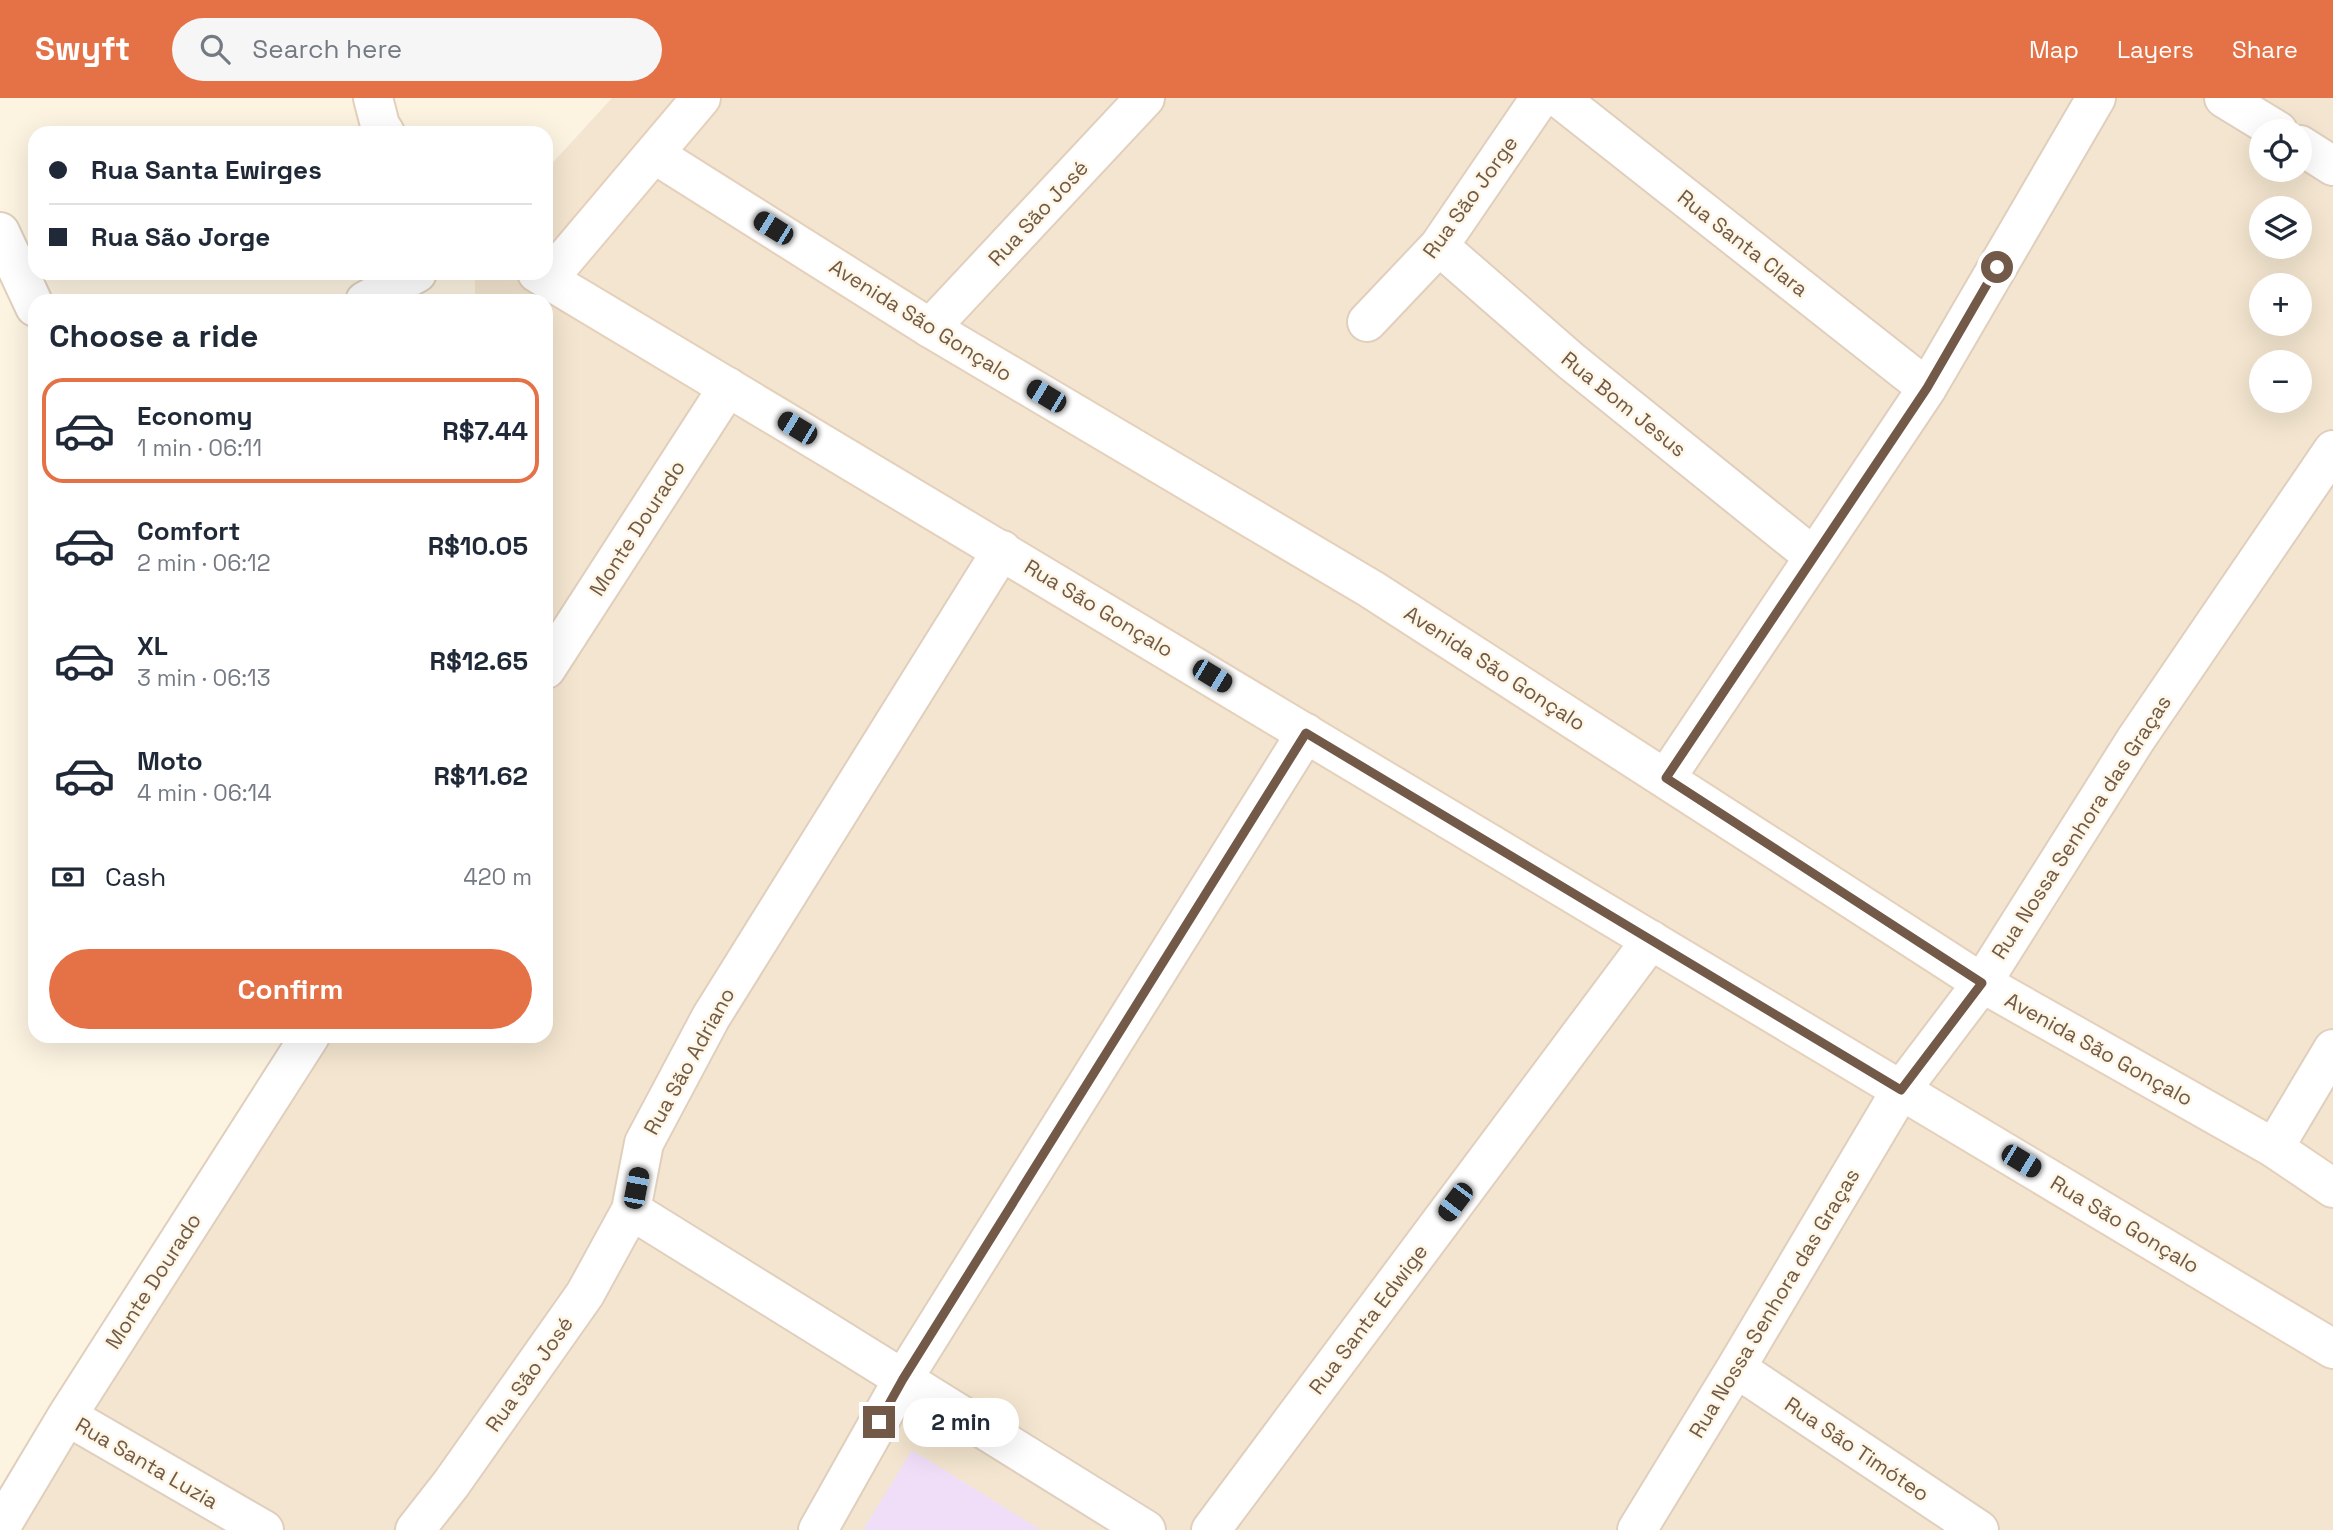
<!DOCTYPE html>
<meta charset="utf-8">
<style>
:root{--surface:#fff;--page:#f6f6f7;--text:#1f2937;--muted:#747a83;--line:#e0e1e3;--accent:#e57246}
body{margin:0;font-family:"Space Grotesk",sans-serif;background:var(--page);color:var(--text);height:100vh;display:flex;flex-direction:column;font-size:26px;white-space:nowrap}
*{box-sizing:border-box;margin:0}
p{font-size:23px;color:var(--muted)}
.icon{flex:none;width:38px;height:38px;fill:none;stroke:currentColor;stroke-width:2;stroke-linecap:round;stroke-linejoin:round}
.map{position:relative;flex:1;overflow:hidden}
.details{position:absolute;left:28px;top:196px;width:525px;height:749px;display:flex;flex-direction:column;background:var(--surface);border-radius:21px;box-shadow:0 7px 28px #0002}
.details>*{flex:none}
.hud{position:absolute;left:28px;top:28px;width:525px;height:154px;border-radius:21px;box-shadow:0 7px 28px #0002;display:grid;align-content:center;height:154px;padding:0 21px;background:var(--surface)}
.tools{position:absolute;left:2249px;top:21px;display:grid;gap:14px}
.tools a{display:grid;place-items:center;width:63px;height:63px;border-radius:50%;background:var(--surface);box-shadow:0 7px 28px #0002;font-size:35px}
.end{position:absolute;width:32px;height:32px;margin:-16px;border:9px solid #725948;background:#fff;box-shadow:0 0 0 4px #fff}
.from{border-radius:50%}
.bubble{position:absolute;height:49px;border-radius:24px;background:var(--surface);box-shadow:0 7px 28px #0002;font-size:23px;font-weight:800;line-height:49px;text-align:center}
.car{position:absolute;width:21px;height:42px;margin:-21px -10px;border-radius:9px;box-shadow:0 0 5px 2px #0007;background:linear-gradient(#222 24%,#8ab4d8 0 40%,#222 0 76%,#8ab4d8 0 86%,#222 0)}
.hud b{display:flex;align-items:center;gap:24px;height:66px;font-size:26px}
.hud b+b{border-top:2px solid var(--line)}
.hud i{width:18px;height:18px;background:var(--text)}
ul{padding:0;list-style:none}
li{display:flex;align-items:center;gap:21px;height:105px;margin:0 14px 10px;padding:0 7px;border:4px solid transparent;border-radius:21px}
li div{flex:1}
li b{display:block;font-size:26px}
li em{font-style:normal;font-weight:800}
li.on{border-color:var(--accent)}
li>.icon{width:63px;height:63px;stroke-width:1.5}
h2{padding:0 21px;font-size:32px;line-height:84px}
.pay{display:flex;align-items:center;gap:18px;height:77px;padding:0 21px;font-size:26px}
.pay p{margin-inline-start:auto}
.button{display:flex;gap:14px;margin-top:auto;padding:14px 21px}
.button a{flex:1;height:80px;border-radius:42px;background:var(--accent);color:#fff;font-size:28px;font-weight:800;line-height:80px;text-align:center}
header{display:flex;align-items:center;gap:42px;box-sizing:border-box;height:98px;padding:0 35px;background:var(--accent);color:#fff}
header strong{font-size:33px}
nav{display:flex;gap:38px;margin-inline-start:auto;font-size:24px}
.search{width:490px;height:63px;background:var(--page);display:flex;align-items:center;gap:18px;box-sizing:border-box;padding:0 24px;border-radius:38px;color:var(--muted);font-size:26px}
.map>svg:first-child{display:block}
</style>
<header>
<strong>Swyft</strong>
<div class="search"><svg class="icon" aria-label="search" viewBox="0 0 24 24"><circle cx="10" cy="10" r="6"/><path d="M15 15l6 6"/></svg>Search here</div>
<nav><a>Map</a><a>Layers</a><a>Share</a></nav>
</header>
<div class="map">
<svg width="2333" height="1432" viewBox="0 0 2333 1432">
<rect width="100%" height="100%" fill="#fcf3e1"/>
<path fill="#f3e5cf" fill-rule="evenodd" d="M 612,0 L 2333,0 L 2333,1432 L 12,1432 L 310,938 L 546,938 L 546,203 L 475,203 L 475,175 L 546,175 L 546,72 ZM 2261,33 L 2300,33 L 2300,72 L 2261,72 ZM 2261,110 L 2300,110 L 2300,149 L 2261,149 ZM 2261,187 L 2300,187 L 2300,226 L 2261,226 ZM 2261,264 L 2300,264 L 2300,303 L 2261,303 Z"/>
<path fill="#f0def8" d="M 912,1352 L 1041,1432 L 863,1432 Z"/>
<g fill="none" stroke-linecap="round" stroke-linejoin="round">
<g stroke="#e0cfbd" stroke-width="42">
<path id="street" d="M 1559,0 L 1927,290
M 2224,0 L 2278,33
M 2300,47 L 2333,68
M 0,134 L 35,209
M 1439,148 L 1571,263 L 1814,459
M 365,203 L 417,175
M 1367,224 L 1439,148 L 1540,0
M 930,230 L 1145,0
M 1002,452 L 711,919 L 644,1045 L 631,1112 L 1146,1432
M 546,571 L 728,289
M 1666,680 L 1927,290 L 2096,0
M 2274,1050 L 2333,951
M 1736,1270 L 1979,1432
M 67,1318 L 264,1432
M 0,1430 L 67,1318 L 310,938
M 415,1432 L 451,1386 L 585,1196 L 631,1112
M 818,1432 L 903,1281 L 1306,635
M 1211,1432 L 1651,842
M 1637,1432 L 1736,1270 L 1901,992 L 1982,885 L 2136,641 L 2333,352"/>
</g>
<g stroke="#e5d0bb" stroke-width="42">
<path id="secondary" d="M 373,0 L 380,27 L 385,35
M 654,56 L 930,230 L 1371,491 L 1982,885 L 2274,1050 L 2333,1090
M 537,175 L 2333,1251
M 548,181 L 701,0"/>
</g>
<use href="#street" stroke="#fff" stroke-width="38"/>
<use href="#secondary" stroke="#fff" stroke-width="38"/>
</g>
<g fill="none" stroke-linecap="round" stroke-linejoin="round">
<path stroke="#725948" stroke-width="9" d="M 879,1324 L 903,1281 L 1306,635 L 1901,992 L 1982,885 L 1666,680 L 1927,290 L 1997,169"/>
</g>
<g text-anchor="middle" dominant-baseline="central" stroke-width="5" stroke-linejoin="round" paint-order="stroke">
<g font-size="21" fill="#725948" stroke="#fff7e6">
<text transform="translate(1470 99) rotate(-54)">Rua São Jorge</text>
<text transform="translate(1038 115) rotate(-47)">Rua São José</text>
<text transform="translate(1743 145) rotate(38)">Rua Santa Clara</text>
<text transform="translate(921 222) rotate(32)">Avenida São Gonçalo</text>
<text transform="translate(1624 306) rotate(39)">Rua Bom Jesus</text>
<text transform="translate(637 430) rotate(-57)">Monte Dourado</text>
<text transform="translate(1099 510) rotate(31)">Rua São Gonçalo</text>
<text transform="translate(1495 570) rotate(33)">Avenida São Gonçalo</text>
<text transform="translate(2081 729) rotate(-57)">Rua Nossa Senhora das Graças</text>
<text transform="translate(2099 951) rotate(29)">Avenida São Gonçalo</text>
<text transform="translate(689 963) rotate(-61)">Rua São Adriano</text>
<text transform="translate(2125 1126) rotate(31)">Rua São Gonçalo</text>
<text transform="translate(153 1183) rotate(-57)">Monte Dourado</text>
<text transform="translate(1774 1205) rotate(-59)">Rua Nossa Senhora das Graças</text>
<text transform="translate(1368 1221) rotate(-53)">Rua Santa Edwige</text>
<text transform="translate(529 1276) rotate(-55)">Rua São José</text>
<text transform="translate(1857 1351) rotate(34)">Rua São Timóteo</text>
<text transform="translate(147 1365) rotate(30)">Rua Santa Luzia</text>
</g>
</g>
</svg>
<div class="tools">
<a><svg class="icon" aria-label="locate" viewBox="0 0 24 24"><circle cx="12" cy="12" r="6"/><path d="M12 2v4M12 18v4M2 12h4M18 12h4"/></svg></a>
<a><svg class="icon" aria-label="layers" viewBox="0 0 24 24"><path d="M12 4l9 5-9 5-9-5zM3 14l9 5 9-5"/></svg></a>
<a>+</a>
<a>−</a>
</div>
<i class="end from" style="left:1997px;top:169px"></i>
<i class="end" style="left:879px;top:1324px"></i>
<div class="bubble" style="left:903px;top:1300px;width:116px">2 min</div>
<i class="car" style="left:773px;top:130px;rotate:302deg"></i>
<i class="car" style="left:1046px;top:298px;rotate:301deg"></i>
<i class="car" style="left:797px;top:330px;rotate:301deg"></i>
<i class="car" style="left:1212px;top:578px;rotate:121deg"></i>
<i class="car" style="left:2021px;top:1063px;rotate:121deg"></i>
<i class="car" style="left:636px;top:1090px;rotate:11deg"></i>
<i class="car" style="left:1455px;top:1104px;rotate:217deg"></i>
<div class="hud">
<b><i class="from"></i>Rua Santa Ewirges</b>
<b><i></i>Rua São Jorge</b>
</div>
<section class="details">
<h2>Choose a ride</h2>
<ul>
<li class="on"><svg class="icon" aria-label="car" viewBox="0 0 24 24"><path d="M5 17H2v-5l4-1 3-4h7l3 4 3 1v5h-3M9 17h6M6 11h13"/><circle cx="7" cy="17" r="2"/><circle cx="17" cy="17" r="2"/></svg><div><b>Economy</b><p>1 min · 06:11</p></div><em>R$7.44</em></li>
<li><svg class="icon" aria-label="car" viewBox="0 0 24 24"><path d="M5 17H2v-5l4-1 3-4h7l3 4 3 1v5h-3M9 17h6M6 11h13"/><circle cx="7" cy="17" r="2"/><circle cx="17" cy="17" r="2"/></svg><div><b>Comfort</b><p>2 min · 06:12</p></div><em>R$10.05</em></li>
<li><svg class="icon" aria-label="car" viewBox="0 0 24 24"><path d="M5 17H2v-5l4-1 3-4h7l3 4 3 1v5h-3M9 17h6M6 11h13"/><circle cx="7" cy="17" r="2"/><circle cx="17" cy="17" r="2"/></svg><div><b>XL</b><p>3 min · 06:13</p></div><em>R$12.65</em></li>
<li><svg class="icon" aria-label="car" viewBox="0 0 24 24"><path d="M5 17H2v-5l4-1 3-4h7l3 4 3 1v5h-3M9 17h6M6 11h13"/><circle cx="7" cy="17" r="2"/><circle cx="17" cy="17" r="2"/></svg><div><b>Moto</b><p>4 min · 06:14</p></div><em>R$11.62</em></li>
</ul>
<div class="pay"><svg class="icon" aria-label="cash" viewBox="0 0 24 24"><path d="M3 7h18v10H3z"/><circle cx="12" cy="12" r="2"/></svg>Cash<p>420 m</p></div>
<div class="button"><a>Confirm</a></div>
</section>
</div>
